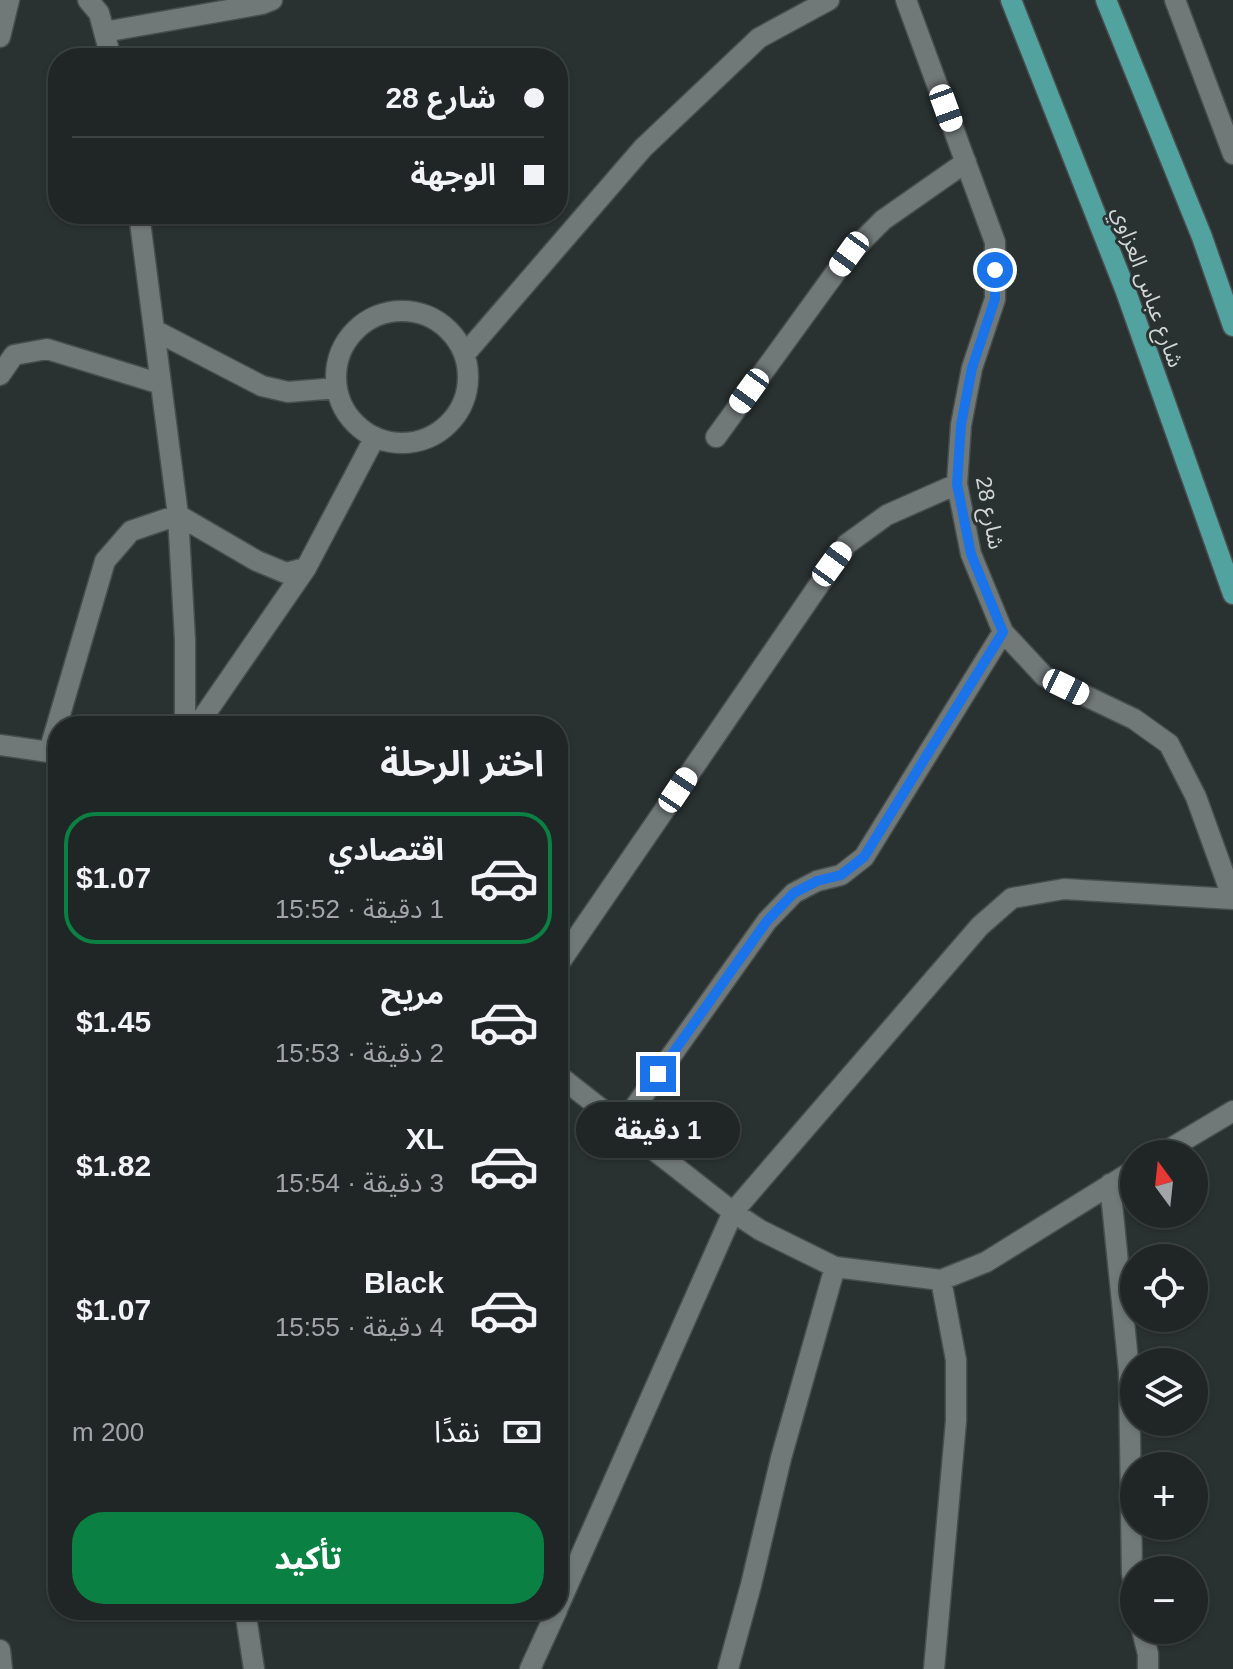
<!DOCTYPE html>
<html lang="ar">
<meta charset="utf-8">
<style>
:root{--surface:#202525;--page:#282d2d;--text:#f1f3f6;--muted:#a2a5a7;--line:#3d4242;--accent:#0b8043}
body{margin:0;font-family:Arial,"Noto Sans Arabic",sans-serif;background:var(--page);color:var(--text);direction:rtl;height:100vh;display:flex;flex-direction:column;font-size:30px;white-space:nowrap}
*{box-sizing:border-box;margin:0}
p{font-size:26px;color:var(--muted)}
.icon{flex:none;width:44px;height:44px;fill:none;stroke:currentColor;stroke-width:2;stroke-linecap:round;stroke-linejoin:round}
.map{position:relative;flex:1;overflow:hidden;direction:ltr}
.drawer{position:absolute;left:48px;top:716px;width:520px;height:904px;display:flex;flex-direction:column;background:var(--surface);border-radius:32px;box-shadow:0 2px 6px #0004,0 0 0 2px var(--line);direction:rtl}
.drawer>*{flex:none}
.guide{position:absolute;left:48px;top:48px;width:520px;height:176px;border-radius:32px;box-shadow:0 2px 6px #0004,0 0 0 2px var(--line);direction:rtl;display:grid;align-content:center;height:176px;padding:0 24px;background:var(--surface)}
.needle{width:52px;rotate:345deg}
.tools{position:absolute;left:1120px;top:1140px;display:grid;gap:16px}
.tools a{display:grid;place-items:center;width:88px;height:88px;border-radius:50%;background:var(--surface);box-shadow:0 2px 6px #0004,0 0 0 2px var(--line);font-size:40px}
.end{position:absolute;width:36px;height:36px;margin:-18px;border:10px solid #1a73e8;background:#fff;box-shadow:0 0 0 4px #fff}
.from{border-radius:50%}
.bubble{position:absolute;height:56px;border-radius:28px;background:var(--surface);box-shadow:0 2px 6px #0004,0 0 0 2px var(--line);font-size:26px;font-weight:700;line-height:56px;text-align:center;direction:rtl}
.car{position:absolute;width:24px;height:48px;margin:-24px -12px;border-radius:10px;box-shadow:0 0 6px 2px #0007;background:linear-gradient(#fff 24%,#345 0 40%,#fff 0 76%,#345 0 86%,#fff 0)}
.guide b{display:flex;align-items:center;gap:28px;height:76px;font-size:30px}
.guide b+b{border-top:2px solid var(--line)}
.guide i{width:20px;height:20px;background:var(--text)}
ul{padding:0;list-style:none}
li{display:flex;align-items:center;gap:24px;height:132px;margin:0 16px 12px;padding:0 8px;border:4px solid transparent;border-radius:32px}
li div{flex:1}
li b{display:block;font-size:30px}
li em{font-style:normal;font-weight:700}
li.selected{border-color:var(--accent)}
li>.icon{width:72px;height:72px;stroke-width:1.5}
h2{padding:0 24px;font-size:36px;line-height:96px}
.pay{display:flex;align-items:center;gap:20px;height:88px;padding:0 24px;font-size:30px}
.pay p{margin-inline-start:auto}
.action{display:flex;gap:16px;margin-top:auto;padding:16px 24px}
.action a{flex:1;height:92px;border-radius:32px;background:var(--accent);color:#fff;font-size:32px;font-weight:700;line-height:92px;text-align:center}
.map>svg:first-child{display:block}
</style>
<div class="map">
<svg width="1233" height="1669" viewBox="0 0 1233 1669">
<rect width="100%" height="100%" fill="#2a3131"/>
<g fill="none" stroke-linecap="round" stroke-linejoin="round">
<g stroke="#484e4d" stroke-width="23">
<path id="minor" d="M 88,0 L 99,13 L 111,58
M 906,0 L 995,242 L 995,299 L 972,368 L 961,425 L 957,484 L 971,554 L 1003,632 L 1044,676 L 1134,719 L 1169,744 L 1196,797 L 1233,899
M 1175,0 L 1233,154
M 104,32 L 262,4 L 272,0
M 0,37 L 9,0
M 139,214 L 178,515 L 185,640 L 185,726
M336 377a66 66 0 1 1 132 0a66 66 0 1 1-132 0Z
M 154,330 L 262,386 L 288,392 L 337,388
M 465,354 L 643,148 L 759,38 L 829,0
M 0,375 L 14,355 L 47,349 L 161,384
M 716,437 L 849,254 L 883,220 L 966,162
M 197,726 L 306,568
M 0,745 L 49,752 L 58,751
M 49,752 L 105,561 L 131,531 L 178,515 L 257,561 L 286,573 L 306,568 L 375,437
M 558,965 L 847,544 L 887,515 L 957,484
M 558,1075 L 733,1212 L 760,1230 L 835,1267 L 941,1280 L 986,1262 L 1134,1170
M 622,1125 L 767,921 L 794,893 L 817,881 L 841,875 L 864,857 L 1003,632
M 1161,1154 L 1233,1111
M 1110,1184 L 1129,1371 L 1132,1573 L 1134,1586
M 558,1607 L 733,1212 L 980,926 L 1012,898 L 1064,889 L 1233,899
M 245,1610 L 254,1669
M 1142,1630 L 1148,1654 L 1148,1669
M 0,1650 L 2,1669
M 530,1669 L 557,1610
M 728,1669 L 751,1585 L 781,1458 L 835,1267
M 934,1669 L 956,1421 L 956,1360 L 941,1280"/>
</g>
<g stroke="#484e4d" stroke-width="23">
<path id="major" d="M 1011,0 L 1125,289 L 1233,594
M 1106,0 L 1202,237 L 1233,326"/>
</g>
<use href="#minor" stroke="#717978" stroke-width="20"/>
<use href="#major" stroke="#52a29f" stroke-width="20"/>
</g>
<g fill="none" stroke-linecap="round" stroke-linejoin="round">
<path stroke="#1a73e8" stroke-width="10" d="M 658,1074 L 767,921 L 794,893 L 817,881 L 841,875 L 864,857 L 1003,632 L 971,554 L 957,484 L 961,425 L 972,368 L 995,299 L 995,270"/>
</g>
<g text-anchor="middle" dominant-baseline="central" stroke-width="6" stroke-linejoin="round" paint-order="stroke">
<g font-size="22" fill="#d1d5d4" stroke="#2a3131">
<text transform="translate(1148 287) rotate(70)">شارع عباس العزاوي</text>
<text transform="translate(990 513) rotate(79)">شارع 28</text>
</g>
</g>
</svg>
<div class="tools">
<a><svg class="needle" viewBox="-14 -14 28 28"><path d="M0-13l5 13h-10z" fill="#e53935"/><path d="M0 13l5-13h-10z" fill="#a2a5a7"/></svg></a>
<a><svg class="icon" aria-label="locate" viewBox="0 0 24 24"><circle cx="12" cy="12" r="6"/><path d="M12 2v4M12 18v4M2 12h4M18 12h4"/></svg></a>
<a><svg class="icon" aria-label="layers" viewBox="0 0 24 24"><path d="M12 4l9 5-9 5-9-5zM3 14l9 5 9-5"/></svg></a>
<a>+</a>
<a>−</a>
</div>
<i class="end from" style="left:995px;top:270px"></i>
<i class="end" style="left:658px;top:1074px"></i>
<div class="bubble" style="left:576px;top:1102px;width:164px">1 دقيقة</div>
<i class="car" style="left:946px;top:108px;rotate:160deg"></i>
<i class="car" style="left:849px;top:254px;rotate:216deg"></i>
<i class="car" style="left:749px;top:391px;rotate:216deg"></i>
<i class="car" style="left:832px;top:564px;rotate:36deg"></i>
<i class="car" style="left:1066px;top:687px;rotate:116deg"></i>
<i class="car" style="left:678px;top:790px;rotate:34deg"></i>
<div class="guide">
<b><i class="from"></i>شارع 28</b>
<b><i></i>الوجهة</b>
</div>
<section class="drawer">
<h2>اختر الرحلة</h2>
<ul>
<li class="selected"><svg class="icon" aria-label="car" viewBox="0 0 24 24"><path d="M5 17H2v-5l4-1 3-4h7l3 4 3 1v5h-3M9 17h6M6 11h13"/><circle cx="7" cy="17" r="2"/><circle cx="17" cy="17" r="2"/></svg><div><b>اقتصادي</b><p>1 دقيقة · 15:52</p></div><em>$1.07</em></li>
<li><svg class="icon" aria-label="car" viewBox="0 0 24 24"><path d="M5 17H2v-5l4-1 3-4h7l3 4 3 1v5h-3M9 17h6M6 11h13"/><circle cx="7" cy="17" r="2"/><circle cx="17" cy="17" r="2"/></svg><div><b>مريح</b><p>2 دقيقة · 15:53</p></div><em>$1.45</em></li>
<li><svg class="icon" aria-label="car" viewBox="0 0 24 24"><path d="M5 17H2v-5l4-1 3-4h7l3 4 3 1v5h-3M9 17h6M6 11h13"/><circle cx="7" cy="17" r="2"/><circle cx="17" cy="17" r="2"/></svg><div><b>XL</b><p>3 دقيقة · 15:54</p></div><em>$1.82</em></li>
<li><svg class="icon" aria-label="car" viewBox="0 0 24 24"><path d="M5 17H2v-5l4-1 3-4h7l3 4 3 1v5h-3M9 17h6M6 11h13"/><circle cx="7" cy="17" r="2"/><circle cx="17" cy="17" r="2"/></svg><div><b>Black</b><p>4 دقيقة · 15:55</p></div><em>$1.07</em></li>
</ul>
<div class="pay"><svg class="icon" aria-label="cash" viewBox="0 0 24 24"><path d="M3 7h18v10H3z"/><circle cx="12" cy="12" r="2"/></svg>نقدًا<p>200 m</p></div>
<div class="action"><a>تأكيد</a></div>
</section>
</div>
